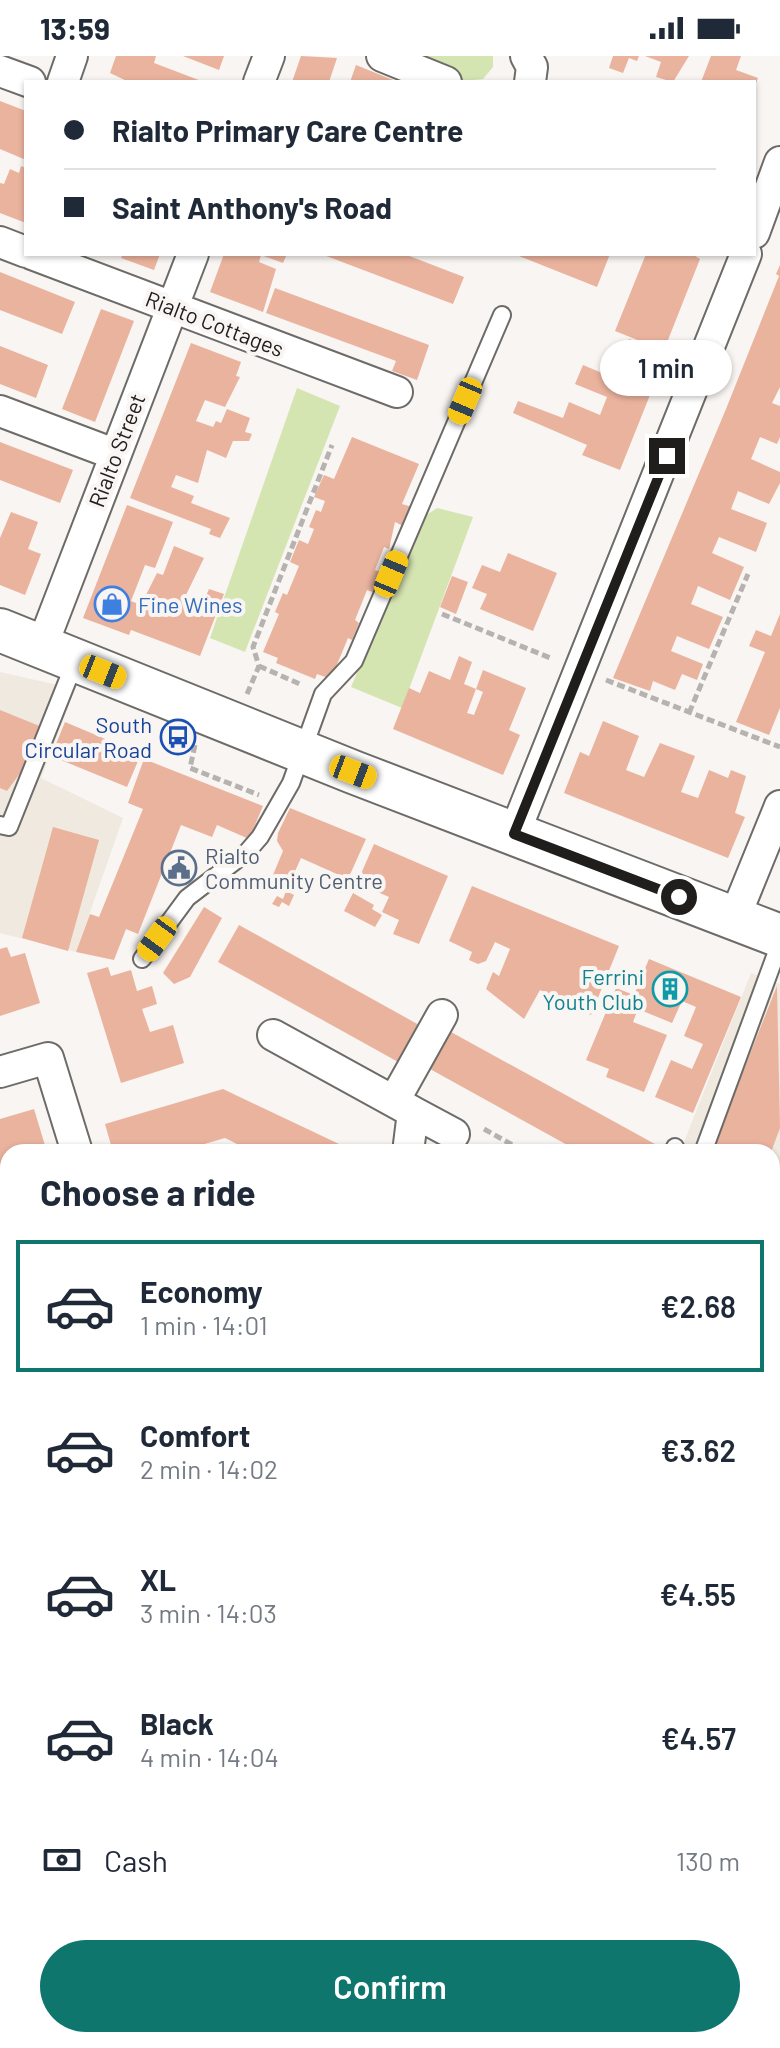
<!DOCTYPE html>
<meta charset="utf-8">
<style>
:root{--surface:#fff;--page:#f6f6f7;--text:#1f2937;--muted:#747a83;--line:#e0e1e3;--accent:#0f766e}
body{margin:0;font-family:Barlow,sans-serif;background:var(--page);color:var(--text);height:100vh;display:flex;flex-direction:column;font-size:30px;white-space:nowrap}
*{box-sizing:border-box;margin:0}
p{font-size:26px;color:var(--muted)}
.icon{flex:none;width:44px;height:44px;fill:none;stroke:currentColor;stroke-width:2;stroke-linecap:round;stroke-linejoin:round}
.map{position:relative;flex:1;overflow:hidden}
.panel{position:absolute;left:0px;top:1088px;width:780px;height:904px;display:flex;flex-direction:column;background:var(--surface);border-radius:24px 24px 0 0;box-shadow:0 2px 6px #0004}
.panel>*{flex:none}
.hud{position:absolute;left:24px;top:24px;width:732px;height:176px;border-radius:0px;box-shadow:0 2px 6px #0004;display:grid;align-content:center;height:176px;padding:0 40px;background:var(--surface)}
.end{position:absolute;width:36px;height:36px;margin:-18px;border:10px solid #1f1e1d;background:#fff;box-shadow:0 0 0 4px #fff}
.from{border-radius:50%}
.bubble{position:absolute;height:56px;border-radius:28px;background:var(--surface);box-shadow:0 2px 6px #0004;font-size:26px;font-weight:600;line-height:56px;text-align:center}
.car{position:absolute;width:24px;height:48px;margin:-24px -12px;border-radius:10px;box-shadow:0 0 6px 2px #0007;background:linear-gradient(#f5c518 24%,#345 0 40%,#f5c518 0 76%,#345 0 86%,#f5c518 0)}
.hud b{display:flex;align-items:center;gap:28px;height:76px;font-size:30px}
.hud b+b{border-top:2px solid var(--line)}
.hud i{width:20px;height:20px;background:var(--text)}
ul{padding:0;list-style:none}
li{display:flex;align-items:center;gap:24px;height:132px;margin:0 16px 12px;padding:0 24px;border:4px solid transparent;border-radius:0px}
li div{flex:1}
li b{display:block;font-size:30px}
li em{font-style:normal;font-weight:600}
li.on{border-color:var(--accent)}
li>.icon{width:72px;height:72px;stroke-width:1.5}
h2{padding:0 40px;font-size:36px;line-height:96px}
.pay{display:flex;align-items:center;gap:20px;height:88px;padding:0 40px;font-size:30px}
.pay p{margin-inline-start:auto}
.button{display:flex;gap:16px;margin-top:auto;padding:16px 40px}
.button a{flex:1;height:92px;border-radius:48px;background:var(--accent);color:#fff;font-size:32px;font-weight:600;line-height:92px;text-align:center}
.status{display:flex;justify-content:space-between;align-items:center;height:56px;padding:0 40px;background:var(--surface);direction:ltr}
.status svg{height:22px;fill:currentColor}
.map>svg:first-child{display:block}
</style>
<div class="status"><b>13:59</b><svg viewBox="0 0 49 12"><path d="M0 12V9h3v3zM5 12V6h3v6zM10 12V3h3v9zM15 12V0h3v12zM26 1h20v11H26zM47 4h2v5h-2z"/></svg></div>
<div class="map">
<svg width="780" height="1992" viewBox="0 0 780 1992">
<rect width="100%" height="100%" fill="#f8f5f2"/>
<path fill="#efe9df" d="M 0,616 L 75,633 L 41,722 L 123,762 L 76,896 L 0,877 Z
M 751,917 L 780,928 L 780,1487 L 772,1502 L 772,1096 L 680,1096 Z"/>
<path fill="#d5e5b2" d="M 399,0 L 493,0 L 493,11 L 483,23 L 464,25 Z
M 297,332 L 340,350 L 245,596 L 210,582 Z
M 437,452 L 473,461 L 402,652 L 351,631 L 422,462 Z
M 8,1398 L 8,1673 L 4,1680 L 8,1682 L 8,1880 L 0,1875 L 0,1413 Z
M 190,1984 L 430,1984 L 445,1992 L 205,1992 Z
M 470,1984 L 652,1984 L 647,1992 L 466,1992 Z"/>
<path fill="#cbdef9" d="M 92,1984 L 190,1984 L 205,1992 L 107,1992 Z"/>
<path fill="#eab39e" d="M 116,0 L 156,0 L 154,7 L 204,26 L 129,26 L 110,17 Z
M 183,0 L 224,0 L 219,14 Z
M 301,0 L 337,2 L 329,26 L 292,26 Z
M 613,0 L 639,0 L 637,5 L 629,2 L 623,17 L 609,12 Z
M 645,0 L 689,0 L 673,26 L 656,21 L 661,6 Z
M 711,0 L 741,0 L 736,14 L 758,22 L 754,33 L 754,26 L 701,26 Z
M 356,9 L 398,26 L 350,26 Z
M 0,45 L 26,55 L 26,104 L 0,93 Z
M 21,110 L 26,112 L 26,167 L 0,157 L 0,127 L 4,128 L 10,113 L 19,117 Z
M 123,198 L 160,198 L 154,214 L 121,202 Z
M 224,198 L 287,198 L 283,207 L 261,199 L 259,206 L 276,213 L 263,256 L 210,236 Z
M 321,198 L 404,198 L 464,221 L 453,248 Z
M 514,198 L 610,198 L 597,231 Z
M 646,198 L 692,198 L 700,203 L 666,289 L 657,286 L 655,291 L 615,275 Z
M 780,209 L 780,331 L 772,347 L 780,350 L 780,381 L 777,388 L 760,381 L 751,403 L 780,416 L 780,427 L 769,448 L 738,435 L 731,453 L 767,467 L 756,496 L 719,481 L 712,497 L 744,511 L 730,544 L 698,530 L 695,538 L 691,548 L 723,561 L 709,593 L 677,580 L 671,595 L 703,608 L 697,624 L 682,618 L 675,634 L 653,625 L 650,635 L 613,622 L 726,353 L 779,220 L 776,218 Z
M 0,216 L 75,246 L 62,278 L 0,254 Z
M 275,232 L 429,289 L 417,324 L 392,315 L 396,305 L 266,257 Z
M 101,253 L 134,265 L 95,366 L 62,353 Z
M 629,283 L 666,299 L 620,414 L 582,399 L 587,389 L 513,357 L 518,345 L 563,362 L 569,346 L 600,359 L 607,341 L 575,328 L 583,309 L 614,322 L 616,316 L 605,312 L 613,293 L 623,296 Z
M 191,287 L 241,306 L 236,320 L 240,321 L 225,351 L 205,344 L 196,365 L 213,371 L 216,365 L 221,367 L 227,353 L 250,362 L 245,376 L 252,378 L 249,385 L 233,385 L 226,402 L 207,394 L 198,427 L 176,419 L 171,431 L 194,440 L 191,447 L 230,462 L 220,482 L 209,478 L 211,473 L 130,442 Z
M 0,290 L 48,309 L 36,342 L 0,328 Z
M 352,381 L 419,408 L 402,448 L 412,451 L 405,471 L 395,466 L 389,493 L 384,491 L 375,514 L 387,518 L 378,538 L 367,534 L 355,564 L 359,567 L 352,584 L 348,582 L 331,623 L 317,618 L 315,623 L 276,607 L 278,602 L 263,596 L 279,558 L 275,556 L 283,537 L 287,539 L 299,510 L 290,506 L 299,484 L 308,488 L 314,473 L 309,471 L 316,454 L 321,456 L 325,445 L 314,441 L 324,419 L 334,423 Z
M 0,386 L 73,414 L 60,447 L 0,424 Z
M 127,449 L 173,466 L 155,512 L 145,509 L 131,545 L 141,549 L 157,517 L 163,519 L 174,490 L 204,502 L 185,541 L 193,544 L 191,551 L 200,554 L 209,533 L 224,538 L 200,600 L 131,574 L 129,579 L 83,562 Z
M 11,456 L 38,466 L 28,493 L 41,498 L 25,539 L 0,529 L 0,482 Z
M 508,497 L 557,517 L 533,575 L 480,553 L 487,538 L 472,532 L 482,509 L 500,516 Z
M 452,520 L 468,526 L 456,558 L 440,551 Z
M 780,558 L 780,652 L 769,679 L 736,666 L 765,596 L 749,590 L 756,574 L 771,580 Z
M 459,600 L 472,606 L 464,628 L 476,633 L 467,657 L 474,659 L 483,636 L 476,633 L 483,614 L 526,632 L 509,674 L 520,679 L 503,719 L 393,673 L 409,632 L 420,637 L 429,615 L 450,624 Z
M 0,654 L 42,671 L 29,705 L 7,735 L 0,732 Z
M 603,665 L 639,680 L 626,714 L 644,721 L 660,687 L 695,700 L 681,736 L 698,742 L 709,714 L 728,722 L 731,714 L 746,720 L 735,757 L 745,761 L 728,802 L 564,737 L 580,696 L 589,700 Z
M 65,666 L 141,698 L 127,731 L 51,700 Z
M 144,703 L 263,750 L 249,783 L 217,769 L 212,781 L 181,769 L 138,878 L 126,873 L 114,904 L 76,896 L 90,858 L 99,861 L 143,753 L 128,747 Z
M 290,752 L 366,783 L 348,823 L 301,802 L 287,833 L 270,826 L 283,795 L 277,785 L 278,777 Z
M 53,771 L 99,784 L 68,895 L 22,882 Z
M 374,788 L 448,820 L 419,888 L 393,878 L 399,864 L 382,856 L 389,841 L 357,827 Z
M 472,830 L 619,890 L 591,959 L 540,934 L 524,963 L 486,933 L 493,916 L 499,920 L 510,893 L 495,886 L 486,905 L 478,908 L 469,904 L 472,896 L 449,885 Z
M 286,835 L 294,839 L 289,850 L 282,846 L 279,851 L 272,848 L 277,840 L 283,843 Z
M 353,837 L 374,849 L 372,853 L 382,859 L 375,871 L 344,855 Z
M 204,851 L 222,862 L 190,921 L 174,928 L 163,917 Z
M 239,869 L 430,975 L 409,1012 L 218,906 Z
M 7,891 L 11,901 L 25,897 L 40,947 L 0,960 L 0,893 Z
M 649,903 L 741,941 L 693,1057 L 655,1041 L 671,1004 L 692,1013 L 703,988 L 684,980 L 696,951 L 682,945 L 672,967 L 638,953 L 633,966 L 667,979 L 644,1036 L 606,1021 L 609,1013 L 586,1004 L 616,932 L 634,939 Z
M 108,911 L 111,920 L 131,914 L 137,935 L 152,930 L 157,948 L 142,953 L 150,976 L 173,969 L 184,1007 L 121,1027 L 87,917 Z
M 777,930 L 780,1072 L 771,1096 L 711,1096 Z
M 451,976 L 664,1093 L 662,1096 L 580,1096 L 430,1013 Z
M 223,1033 L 356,1096 L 253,1096 L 225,1082 L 177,1096 L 113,1096 L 105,1068 Z
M 34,1053 L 47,1096 L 8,1096 L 8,1106 L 0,1108 L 0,1063 Z
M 772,1108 L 780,1111 L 780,1171 L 772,1168 Z
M 0,1373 L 8,1377 L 8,1398 L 0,1413 Z
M 772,1782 L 780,1787 L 780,1830 L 772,1845 Z
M 430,1984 L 470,1984 L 466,1992 L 445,1992 Z
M 652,1984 L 698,1984 L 694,1992 L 647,1992 Z"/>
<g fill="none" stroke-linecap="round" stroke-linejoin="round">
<g stroke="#6d6b68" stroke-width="20">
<path id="lane" d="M 0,769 L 9,771 L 75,606
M 142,903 L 187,842 L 247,796 L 260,781 L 291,727 L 323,638 L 354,605 L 502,259
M 705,1091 L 780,887
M 673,1096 L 675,1091"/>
</g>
<g stroke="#6d6b68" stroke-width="34">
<path id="street" d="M 382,0 L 446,26
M 526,0 L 532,11 L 530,26
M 0,15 L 30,26
M 63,26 L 72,0
M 259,26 L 269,0
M 754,177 L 780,106
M 0,186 L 26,196
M 32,198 L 397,336
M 0,355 L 114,398
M 42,590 L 193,198
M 514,778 L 746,198
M 734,863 L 780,750
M 273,979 L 413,1056 L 408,1096
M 0,1016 L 48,1002 L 77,1096
M 394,1045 L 442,959
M 413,1056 L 454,1078
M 0,1261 L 8,1256
M 0,1306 L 8,1311
M 772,1572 L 780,1556
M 772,1659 L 780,1648
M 772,1717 L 780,1721
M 772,1904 L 780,1888
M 727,1992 L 731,1984"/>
</g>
<g stroke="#6d6b68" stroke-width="46">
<path id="secondary" d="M 0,574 L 353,716 L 780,880"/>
</g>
<path stroke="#b5b2b0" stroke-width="5" stroke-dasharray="8 4" stroke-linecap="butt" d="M 442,558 L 553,603
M 259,610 L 302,629
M 606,624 L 780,691
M 247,638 L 259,610 L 253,591 L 332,389
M 689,657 L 748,518
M 195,689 L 190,712 L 259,739
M 484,1073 L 525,1096
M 772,1176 L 780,1178
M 0,1847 L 8,1852
M 0,1943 L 8,1948
M 69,1984 L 83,1992
M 242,1984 L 257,1992"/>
<use href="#lane" stroke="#fff" stroke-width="16"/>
<use href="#street" stroke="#fff" stroke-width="30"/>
<use href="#secondary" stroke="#fff" stroke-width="42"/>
</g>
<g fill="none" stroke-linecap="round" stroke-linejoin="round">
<path stroke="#1f1e1d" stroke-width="10" d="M 667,400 L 514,778 L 679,841"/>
</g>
<defs>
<g id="shop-ring" transform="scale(1.8)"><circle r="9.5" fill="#f8f5f2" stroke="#3f7fe0" stroke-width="1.5"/><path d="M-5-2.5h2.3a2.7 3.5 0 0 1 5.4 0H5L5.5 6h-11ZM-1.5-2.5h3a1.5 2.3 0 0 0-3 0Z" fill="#3f7fe0"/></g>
<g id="bus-ring" transform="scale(1.8)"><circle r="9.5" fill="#f8f5f2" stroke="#1a4fb4" stroke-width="1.5"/><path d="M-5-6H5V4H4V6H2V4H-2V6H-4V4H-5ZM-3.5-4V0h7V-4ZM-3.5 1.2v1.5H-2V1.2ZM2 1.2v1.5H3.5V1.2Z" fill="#1a4fb4"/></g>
<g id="civic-ring" transform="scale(1.8)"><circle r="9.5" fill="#f8f5f2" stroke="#5c6f8a" stroke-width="1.5"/><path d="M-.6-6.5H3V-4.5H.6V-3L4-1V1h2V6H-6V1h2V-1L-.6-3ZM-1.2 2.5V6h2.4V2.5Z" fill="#5c6f8a"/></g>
<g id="building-ring" transform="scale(1.8)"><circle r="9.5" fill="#f8f5f2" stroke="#0f9aa8" stroke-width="1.5"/><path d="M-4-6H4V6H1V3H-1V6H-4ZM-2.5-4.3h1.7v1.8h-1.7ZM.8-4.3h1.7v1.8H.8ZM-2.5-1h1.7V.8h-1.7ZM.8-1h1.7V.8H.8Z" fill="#0f9aa8"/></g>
</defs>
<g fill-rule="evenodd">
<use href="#shop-ring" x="112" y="548"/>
<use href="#bus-ring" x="178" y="681"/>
<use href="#civic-ring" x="179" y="812"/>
<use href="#building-ring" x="670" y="933"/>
</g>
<g text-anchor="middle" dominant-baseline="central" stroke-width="8" stroke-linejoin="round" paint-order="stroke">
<g font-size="22" fill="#1f1e1d" stroke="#f8f5f2">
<text transform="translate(215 267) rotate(21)">Rialto Cottages</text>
<text transform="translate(116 394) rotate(-69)">Rialto Street</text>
</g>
<g font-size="22" fill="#366cbe" stroke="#f8f5f2" text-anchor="start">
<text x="138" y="548">Fine Wines</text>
</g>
<g font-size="22" fill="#164399" stroke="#f8f5f2" text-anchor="end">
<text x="152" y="668">South<tspan x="152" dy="25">Circular Road</tspan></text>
</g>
<g font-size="22" fill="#4e5e75" stroke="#f8f5f2" text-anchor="start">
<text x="205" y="799">Rialto<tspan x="205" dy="25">Community Centre</tspan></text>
</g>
<g font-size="22" fill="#0d838f" stroke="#f8f5f2" text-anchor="end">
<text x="644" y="920">Ferrini<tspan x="644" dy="25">Youth Club</tspan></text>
</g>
</g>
</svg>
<i class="end from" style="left:679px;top:841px"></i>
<i class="end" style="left:667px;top:400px"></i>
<div class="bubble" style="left:600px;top:284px;width:132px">1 min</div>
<i class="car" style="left:465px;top:345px;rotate:203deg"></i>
<i class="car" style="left:391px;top:518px;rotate:23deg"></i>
<i class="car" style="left:103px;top:616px;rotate:112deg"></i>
<i class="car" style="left:353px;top:716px;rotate:111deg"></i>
<i class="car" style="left:157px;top:883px;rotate:216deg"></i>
<div class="hud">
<b><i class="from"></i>Rialto Primary Care Centre</b>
<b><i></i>Saint Anthony's Road</b>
</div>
<section class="panel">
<h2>Choose a ride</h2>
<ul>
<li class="on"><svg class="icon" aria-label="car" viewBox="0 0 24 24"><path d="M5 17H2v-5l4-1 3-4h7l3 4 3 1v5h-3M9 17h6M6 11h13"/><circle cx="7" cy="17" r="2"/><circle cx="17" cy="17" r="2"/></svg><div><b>Economy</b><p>1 min · 14:01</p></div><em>€2.68</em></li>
<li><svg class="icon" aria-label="car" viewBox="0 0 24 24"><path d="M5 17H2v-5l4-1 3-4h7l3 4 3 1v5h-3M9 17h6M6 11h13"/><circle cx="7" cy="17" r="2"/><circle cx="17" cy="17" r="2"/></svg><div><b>Comfort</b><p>2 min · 14:02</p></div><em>€3.62</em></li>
<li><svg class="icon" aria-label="car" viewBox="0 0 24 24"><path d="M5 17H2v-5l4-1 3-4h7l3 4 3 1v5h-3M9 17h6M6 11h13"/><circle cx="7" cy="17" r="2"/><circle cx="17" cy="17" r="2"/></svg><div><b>XL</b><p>3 min · 14:03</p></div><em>€4.55</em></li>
<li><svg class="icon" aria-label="car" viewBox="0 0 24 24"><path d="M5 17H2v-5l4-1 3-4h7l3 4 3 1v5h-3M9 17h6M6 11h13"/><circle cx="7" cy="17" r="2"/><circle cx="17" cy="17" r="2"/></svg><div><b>Black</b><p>4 min · 14:04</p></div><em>€4.57</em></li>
</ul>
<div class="pay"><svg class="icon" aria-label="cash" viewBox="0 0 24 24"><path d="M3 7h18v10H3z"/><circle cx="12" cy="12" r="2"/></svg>Cash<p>130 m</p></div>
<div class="button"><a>Confirm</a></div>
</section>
</div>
